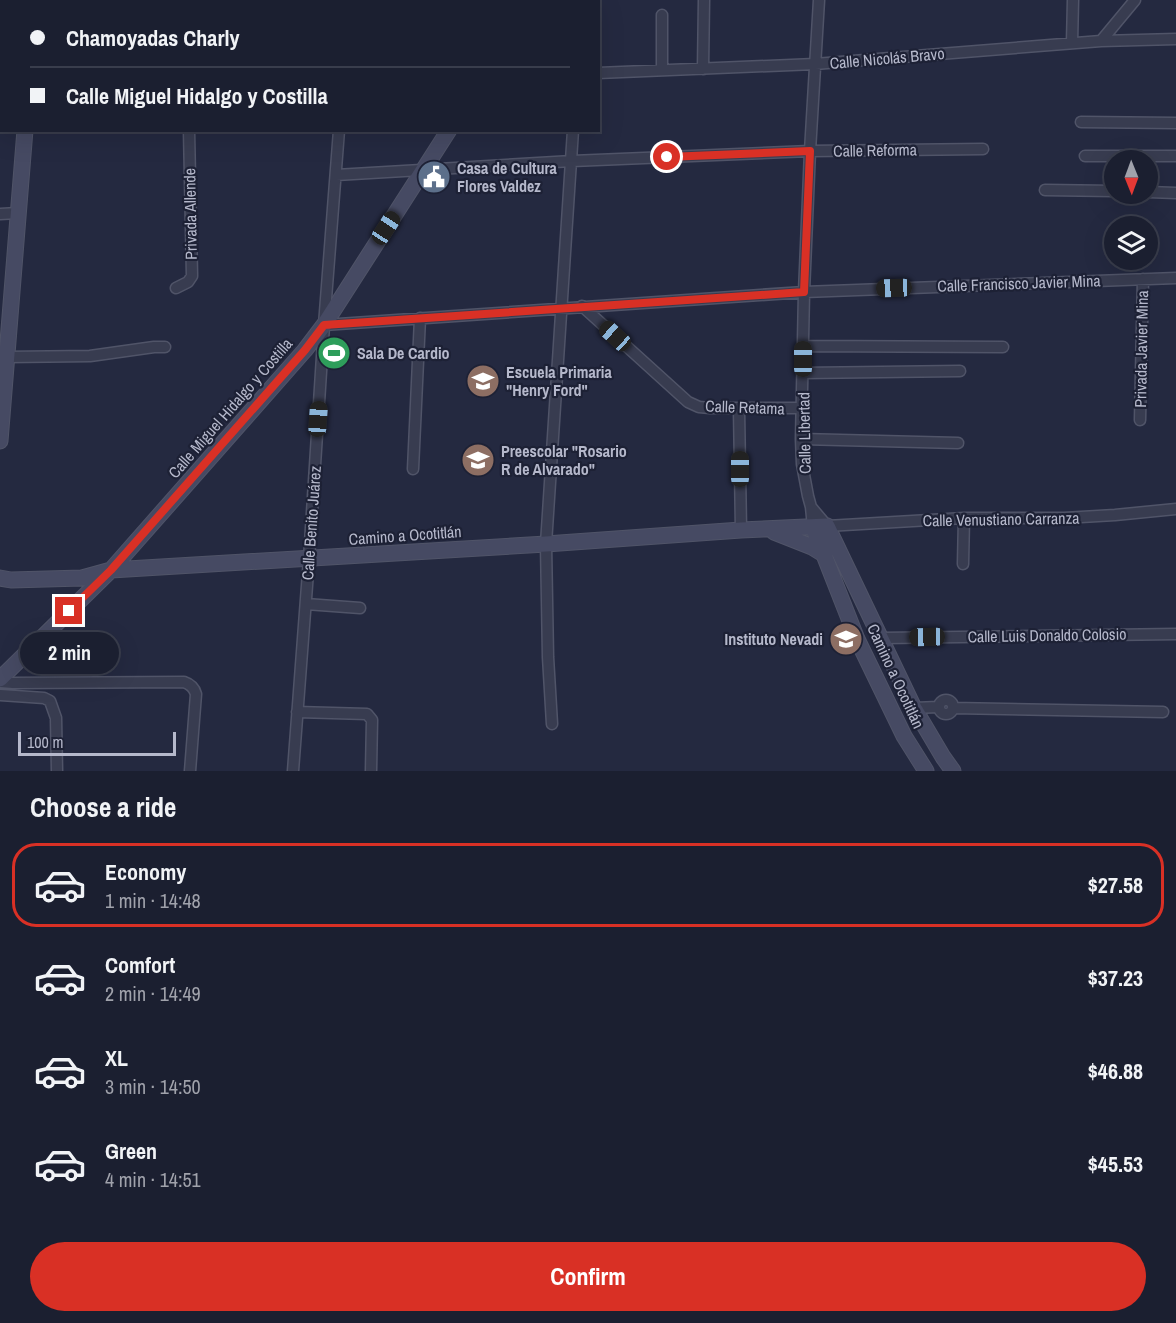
<!DOCTYPE html>
<meta charset="utf-8">
<style>
:root{--surface:#1b1f30;--page:#282c3c;--text:#f1f3f6;--muted:#a0a2ab;--line:#393d4c;--accent:#d93025}
body{margin:0;font-family:"Archivo Narrow",sans-serif;background:var(--page);color:var(--text);height:100vh;display:flex;flex-direction:column;font-size:22px;white-space:nowrap}
*{box-sizing:border-box;margin:0}
p{font-size:20px;color:var(--muted)}
.icon{flex:none;width:33px;height:33px;fill:none;stroke:currentColor;stroke-width:2;stroke-linecap:round;stroke-linejoin:round}
.map{position:relative;height:771px;overflow:hidden}
.details{display:flex;flex-direction:column;background:var(--surface);flex:1}
.details>*{flex:none}
.top-card{position:absolute;left:0px;top:0px;width:600px;height:132px;box-shadow:0 6px 24px #0002,0 0 0 2px var(--line);display:grid;align-content:center;height:132px;padding:0 30px;background:var(--surface)}
.needle{width:39px;rotate:179deg}
.controls{position:absolute;left:1104px;top:150px;display:grid;gap:12px}
.controls a{display:grid;place-items:center;width:54px;height:54px;border-radius:50%;background:var(--surface);box-shadow:0 6px 24px #0002,0 0 0 2px var(--line);font-size:30px}
.scale{position:absolute;left:18px;bottom:15px;width:158px;box-sizing:border-box;padding-left:6px;border:3px solid #b5b8cb;border-top:0;font-size:16px;line-height:21px;white-space:nowrap;color:#b5b8cb;-webkit-text-stroke:4px #1d2135;paint-order:stroke}
.end{position:absolute;width:27px;height:27px;margin:-14px;border:8px solid #d93025;background:#fff;box-shadow:0 0 0 3px #fff}
.from{border-radius:50%}
.bubble{position:absolute;height:42px;border-radius:21px;background:var(--surface);box-shadow:0 6px 24px #0002,0 0 0 2px var(--line);font-size:20px;font-weight:800;line-height:42px;text-align:center}
.car{position:absolute;width:18px;height:36px;margin:-18px -9px;border-radius:8px;box-shadow:0 0 4px 2px #0007;background:linear-gradient(#222 24%,#8ab4d8 0 40%,#222 0 76%,#8ab4d8 0 86%,#222 0)}
.top-card b{display:flex;align-items:center;gap:21px;height:57px;font-size:22px}
.top-card b+b{border-top:2px solid var(--line)}
.top-card i{width:15px;height:15px;background:var(--text)}
ul{padding:0;list-style:none}
li{display:flex;align-items:center;gap:18px;height:84px;margin:0 12px 9px;padding:0 18px;border:3px solid transparent;border-radius:24px}
li div{flex:1}
li b{display:block;font-size:22px}
li em{font-style:normal;font-weight:800}
li.current{border-color:var(--accent)}
li>.icon{width:54px;height:54px;stroke-width:1.5}
h2{padding:0 30px;font-size:27px;line-height:72px}
.cta{display:flex;gap:12px;margin-top:auto;padding:12px 30px}
.cta a{flex:1;height:69px;border-radius:36px;background:var(--accent);color:#fff;font-size:24px;font-weight:800;line-height:69px;text-align:center}
.map>svg:first-child{display:block}
</style>
<div class="map">
<svg width="1176" height="771" viewBox="0 0 1176 771">
<rect width="100%" height="100%" fill="#242940"/>
<g fill="none" stroke-linecap="round" stroke-linejoin="round">
<g stroke="#505468" stroke-width="13">
<path id="street" d="M 204,0 L 204,2
M 513,0 L 513,2
M 346,2 L 346,0
M 576,2 L 576,0
M 662,15 L 662,70
M 1101,41 L 1135,0
M 1072,43 L 1073,0
M 703,69 L 704,0
M 598,73 L 815,64 L 1101,41 L 1176,39
M 1081,122 L 1176,123
M 1085,156 L 1176,156
M 336,175 L 572,161 L 810,151 L 983,149
M 1045,190 L 1114,191
M 1148,192 L 1176,193
M 0,214 L 18,213
M 176,288 L 188,282 L 192,276 L 189,130
M 582,306 L 688,402 L 699,407 L 710,408 L 801,408
M 324,325 L 804,292 L 1176,278
M 803,346 L 1003,347
M 7,357 L 90,356 L 154,347 L 165,347
M 803,373 L 960,371
M 739,409 L 741,530
M 1140,420 L 1143,279
M 801,439 L 958,443
M 413,469 L 420,318
M 811,507 L 827,526 L 964,518 L 1064,518 L 1115,515 L 1176,509
M 813,527 L 811,507 L 808,496 L 802,464 L 801,439 L 804,292 L 810,151 L 819,0
M 963,564 L 964,518
M 306,604 L 360,608
M 882,638 L 1176,634
M 0,682 L 13,683 L 184,682 C 190,684 194,687 196,694 L 190,771
M 0,695 L 44,698 L 50,701 L 56,718 L 57,771
M939 707a7 7 0 1 1 14 0a7 7 0 1 1-14 0Z
M 914,708 L 938,707
M 953,708 L 1163,712
M 297,712 L 367,714 L 372,720 L 371,771
M 552,724 L 548,657 L 546,544 L 573,130
M 293,771 L 309,559 L 324,325 L 339,130"/>
</g>
<g stroke="#505468" stroke-width="17">
<path id="secondary" d="M 31,2 L 31,0
M 549,2 L 551,0
M 0,111 L 2,111
M 0,441 L 25,130
M 813,527 L 857,639 L 904,736 L 926,771
M 774,532 L 812,547 L 825,555
M 0,578 L 11,580 L 82,578 L 111,570 L 546,544 L 741,530 L 827,526 L 914,708 L 943,757 L 953,771
M 0,679 L 111,570 L 305,350 L 324,325 L 449,130"/>
</g>
<use href="#street" stroke="#383c50" stroke-width="10"/>
<use href="#secondary" stroke="#464a63" stroke-width="15"/>
</g>
<g fill="none" stroke-linecap="round" stroke-linejoin="round">
<path stroke="#d93025" stroke-width="8" d="M 69,611 L 111,570 L 305,350 L 324,325 L 804,292 L 810,151 L 667,157"/>
</g>
<defs>
<g id="civic-disc" transform="scale(1.725)"><circle r="9.5" fill="#5c6f8a" stroke="#1d2135"/><path d="M-.6-6.5H3V-4.5H.6V-3L4-1V1h2V6H-6V1h2V-1L-.6-3ZM-1.2 2.5V6h2.4V2.5Z" fill="#fff"/></g>
<g id="stadium-disc" transform="scale(1.725)"><circle r="9.5" fill="#2e9e5b" stroke="#1d2135"/><path d="M0-5a6.5 5 0 1 0 0 10a6.5 5 0 1 0 0-10ZM-3.5-1.8h7v3.6h-7Z" fill="#fff"/></g>
<g id="school-disc" transform="scale(1.725)"><circle r="9.5" fill="#8d6e63" stroke="#1d2135"/><path d="M0-5L7-2L0 1L-7-2ZM-4 1L0 2.5L4 1V4Q0 6-4 4Z" fill="#fff"/></g>
</defs>
<g fill-rule="evenodd">
<use href="#civic-disc" x="434" y="177"/>
<use href="#stadium-disc" x="334" y="353"/>
<use href="#school-disc" x="483" y="381"/>
<use href="#school-disc" x="478" y="460"/>
<use href="#school-disc" x="846" y="639"/>
</g>
<g text-anchor="middle" dominant-baseline="central" stroke-width="4.5" stroke-linejoin="round" paint-order="stroke">
<g font-size="16" fill="#b5b8cb" stroke="#1d2135">
<text transform="translate(887 58) rotate(-5)">Calle Nicolás Bravo</text>
<text transform="translate(875 150) rotate(-1)">Calle Reforma</text>
<text transform="translate(190 214) rotate(-91)">Privada Allende</text>
<text transform="translate(1019 283) rotate(-2)">Calle Francisco Javier Mina</text>
<text transform="translate(1141 349) rotate(-89)">Privada Javier Mina</text>
<text transform="translate(745 407) rotate(2)">Calle Retama</text>
<text transform="translate(230 408) rotate(-49)">Calle Miguel Hidalgo y Costilla</text>
<text transform="translate(804 433) rotate(-91)">Calle Libertad</text>
<text transform="translate(1001 519) rotate(-1)">Calle Venustiano Carranza</text>
<text transform="translate(311 523) rotate(-86)">Calle Benito Juárez</text>
<text transform="translate(405 535) rotate(-4)">Camino a Ocotitlán</text>
<text transform="translate(1047 635) rotate(-1)">Calle Luis Donaldo Colosio</text>
<text transform="translate(896 676) rotate(65)">Camino a Ocotitlán</text>
</g>
<g font-size="16" font-weight="bold" fill="#b5b8cb" stroke="#1d2135" text-anchor="start">
<text x="457" y="168">Casa de Cultura<tspan x="457" dy="18">Flores Valdez</tspan></text>
<text x="357" y="353">Sala De Cardio</text>
<text x="506" y="372">Escuela Primaria<tspan x="506" dy="18">"Henry Ford"</tspan></text>
<text x="501" y="451">Preescolar "Rosario<tspan x="501" dy="18">R de Alvarado"</tspan></text>
<text x="823" y="639" text-anchor="end">Instituto Nevadi</text>
</g>
</g>
</svg>
<div class="controls">
<a><svg class="needle" viewBox="-14 -14 28 28"><path d="M0-13l5 13h-10z" fill="#e53935"/><path d="M0 13l5-13h-10z" fill="#a0a2ab"/></svg></a>
<a><svg class="icon" aria-label="layers" viewBox="0 0 24 24"><path d="M12 4l9 5-9 5-9-5zM3 14l9 5 9-5"/></svg></a>
</div>
<div class="scale">100 m</div>
<i class="end from" style="left:667px;top:157px"></i>
<i class="end" style="left:69px;top:611px"></i>
<div class="bubble" style="left:20px;top:632px;width:99px">2 min</div>
<i class="car" style="left:386px;top:228px;rotate:33deg"></i>
<i class="car" style="left:894px;top:288px;rotate:268deg"></i>
<i class="car" style="left:615px;top:336px;rotate:312deg"></i>
<i class="car" style="left:803px;top:359px;rotate:0deg"></i>
<i class="car" style="left:318px;top:419px;rotate:4deg"></i>
<i class="car" style="left:740px;top:469px;rotate:0deg"></i>
<i class="car" style="left:927px;top:637px;rotate:269deg"></i>
<div class="top-card">
<b><i class="from"></i>Chamoyadas Charly</b>
<b><i></i>Calle Miguel Hidalgo y Costilla</b>
</div>
</div>
<section class="details">
<h2>Choose a ride</h2>
<ul>
<li class="current"><svg class="icon" aria-label="car" viewBox="0 0 24 24"><path d="M5 17H2v-5l4-1 3-4h7l3 4 3 1v5h-3M9 17h6M6 11h13"/><circle cx="7" cy="17" r="2"/><circle cx="17" cy="17" r="2"/></svg><div><b>Economy</b><p>1 min · 14:48</p></div><em>$27.58</em></li>
<li><svg class="icon" aria-label="car" viewBox="0 0 24 24"><path d="M5 17H2v-5l4-1 3-4h7l3 4 3 1v5h-3M9 17h6M6 11h13"/><circle cx="7" cy="17" r="2"/><circle cx="17" cy="17" r="2"/></svg><div><b>Comfort</b><p>2 min · 14:49</p></div><em>$37.23</em></li>
<li><svg class="icon" aria-label="car" viewBox="0 0 24 24"><path d="M5 17H2v-5l4-1 3-4h7l3 4 3 1v5h-3M9 17h6M6 11h13"/><circle cx="7" cy="17" r="2"/><circle cx="17" cy="17" r="2"/></svg><div><b>XL</b><p>3 min · 14:50</p></div><em>$46.88</em></li>
<li><svg class="icon" aria-label="car" viewBox="0 0 24 24"><path d="M5 17H2v-5l4-1 3-4h7l3 4 3 1v5h-3M9 17h6M6 11h13"/><circle cx="7" cy="17" r="2"/><circle cx="17" cy="17" r="2"/></svg><div><b>Green</b><p>4 min · 14:51</p></div><em>$45.53</em></li>
</ul>
<div class="cta"><a>Confirm</a></div>
</section>
